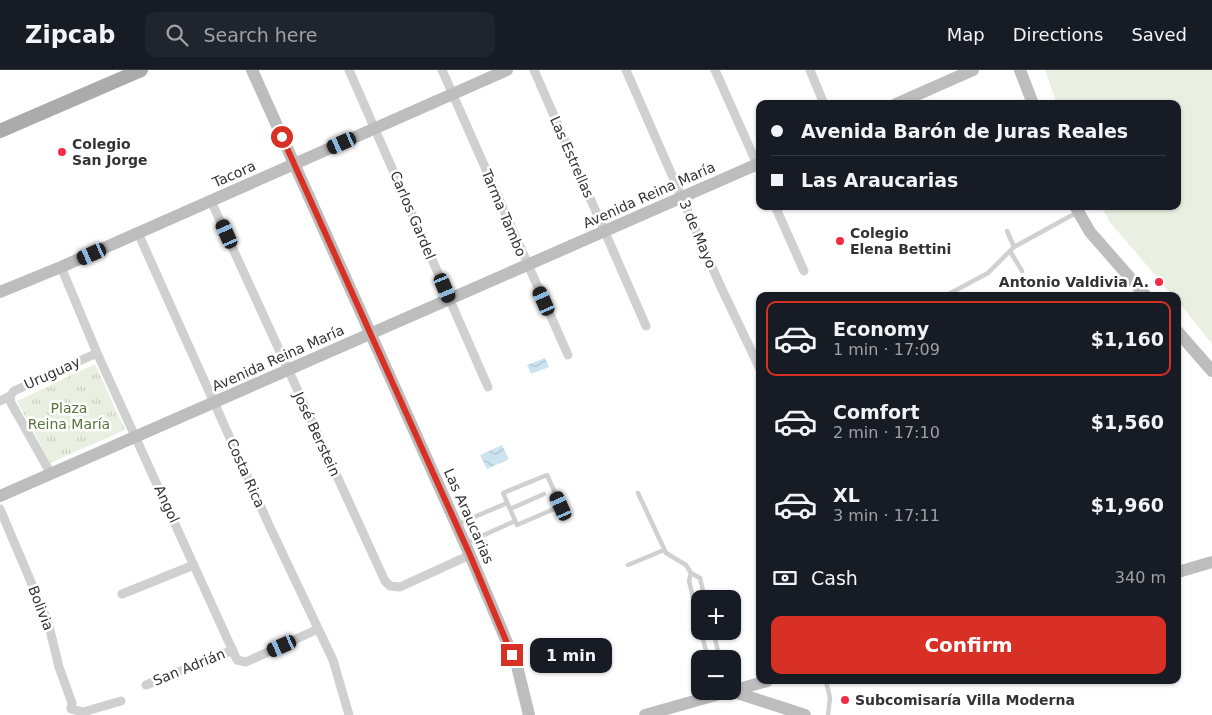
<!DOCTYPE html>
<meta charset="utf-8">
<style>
:root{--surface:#171b24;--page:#20242c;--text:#f1f3f6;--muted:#9ea1a6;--line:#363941;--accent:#d93025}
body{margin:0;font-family:"DejaVu Sans",sans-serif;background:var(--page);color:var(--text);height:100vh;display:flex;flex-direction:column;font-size:19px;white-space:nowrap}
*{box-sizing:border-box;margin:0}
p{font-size:16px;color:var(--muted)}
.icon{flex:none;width:28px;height:28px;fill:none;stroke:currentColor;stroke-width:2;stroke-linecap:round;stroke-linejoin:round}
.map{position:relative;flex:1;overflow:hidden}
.panel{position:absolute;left:756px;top:222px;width:425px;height:392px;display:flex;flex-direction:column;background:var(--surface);border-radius:10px;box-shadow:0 1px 4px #0004}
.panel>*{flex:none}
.guide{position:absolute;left:756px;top:30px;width:425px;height:110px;border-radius:10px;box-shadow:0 1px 4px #0004;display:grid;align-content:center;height:110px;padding:0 15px;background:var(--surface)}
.fabs{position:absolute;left:691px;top:520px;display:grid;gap:10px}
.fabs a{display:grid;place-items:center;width:50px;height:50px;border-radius:10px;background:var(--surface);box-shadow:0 1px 4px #0004;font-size:25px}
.end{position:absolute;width:22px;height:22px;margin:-11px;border:6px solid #d93025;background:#fff;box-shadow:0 0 0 2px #fff}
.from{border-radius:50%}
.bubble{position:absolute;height:35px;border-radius:10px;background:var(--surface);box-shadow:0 1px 4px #0004;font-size:16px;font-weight:800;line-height:35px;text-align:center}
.car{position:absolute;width:15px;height:30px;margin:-15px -8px;border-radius:6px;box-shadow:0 0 4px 1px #0007;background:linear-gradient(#222 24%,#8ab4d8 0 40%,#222 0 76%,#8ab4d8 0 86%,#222 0)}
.guide b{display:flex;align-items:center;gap:18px;height:48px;font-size:19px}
.guide b+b{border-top:1px solid var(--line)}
.guide i{width:12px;height:12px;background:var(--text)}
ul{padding:9px 0 0;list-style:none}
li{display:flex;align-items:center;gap:15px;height:75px;margin:0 10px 8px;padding:0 5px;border:2px solid transparent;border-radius:10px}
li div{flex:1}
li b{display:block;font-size:19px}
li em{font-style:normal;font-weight:800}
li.on{border-color:var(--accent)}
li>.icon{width:45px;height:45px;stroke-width:1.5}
.pay{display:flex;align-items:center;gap:12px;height:55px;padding:0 15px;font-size:19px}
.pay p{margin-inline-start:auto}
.button{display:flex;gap:10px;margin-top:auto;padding:10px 15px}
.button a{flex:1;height:58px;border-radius:10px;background:var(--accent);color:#fff;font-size:20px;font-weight:800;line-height:58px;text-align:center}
header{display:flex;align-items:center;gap:30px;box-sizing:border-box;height:70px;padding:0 25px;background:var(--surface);border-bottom:1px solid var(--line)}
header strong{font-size:24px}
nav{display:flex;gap:28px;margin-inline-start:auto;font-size:18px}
.search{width:350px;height:45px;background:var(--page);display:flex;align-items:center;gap:12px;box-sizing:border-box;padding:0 18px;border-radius:10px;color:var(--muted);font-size:19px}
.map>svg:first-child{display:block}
</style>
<header>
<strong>Zipcab</strong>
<div class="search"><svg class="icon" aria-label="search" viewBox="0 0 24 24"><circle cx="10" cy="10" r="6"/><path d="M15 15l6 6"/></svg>Search here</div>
<nav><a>Map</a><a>Directions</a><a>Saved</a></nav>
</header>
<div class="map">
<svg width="1212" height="645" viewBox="0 0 1212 645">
<defs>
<pattern id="park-tufts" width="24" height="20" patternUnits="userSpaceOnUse" patternTransform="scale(1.25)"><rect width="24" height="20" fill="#eaf0e1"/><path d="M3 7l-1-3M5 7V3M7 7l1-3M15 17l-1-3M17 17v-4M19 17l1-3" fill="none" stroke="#c9cec2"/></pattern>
<pattern id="water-waves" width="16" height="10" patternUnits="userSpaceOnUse" patternTransform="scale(1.25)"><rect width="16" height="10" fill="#cce4f0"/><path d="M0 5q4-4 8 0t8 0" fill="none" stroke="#b0c4ce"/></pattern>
</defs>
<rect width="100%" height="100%" fill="#fff"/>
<path fill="url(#park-tufts)" d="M 95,294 L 125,360 L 50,393 L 17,331 Z"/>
<path fill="#eaf0e1" d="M 1045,0 L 1212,0 L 1212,274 L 1178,231 L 1178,226 L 1173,226 L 1109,151 L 1101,136 L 1178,136 L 1178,34 L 1057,34 Z"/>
<path fill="url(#water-waves)" d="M 545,288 L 549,297 L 531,304 L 527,295 Z
M 502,375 L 509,389 L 487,399 L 480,385 Z"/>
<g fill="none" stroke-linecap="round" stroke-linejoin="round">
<path stroke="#d0d0d0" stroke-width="4.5" d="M 1007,161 L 1014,177
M 1010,181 L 1022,201
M 945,226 L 988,203 L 1014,177 L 1076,143
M 547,405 L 561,436 L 517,455 L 503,423 Z
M 638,423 L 666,483 L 686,495 L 691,503 L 700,508 L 705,529
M 510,439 L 544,424
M 458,454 L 507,433
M 466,473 L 515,451
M 628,495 L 664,480
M 691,503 L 689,511 L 700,556
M 701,561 L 708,589
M 713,561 L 720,589
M 826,611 L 830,628 L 828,645"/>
<path stroke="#d0d0d0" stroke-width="9" d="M 349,0 L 488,317
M 442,0 L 568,285
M 534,0 L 646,256
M 626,0 L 720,215 L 760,299
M 715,0 L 760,101
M 810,0 L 824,34
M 211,131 L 385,511 L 390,516 L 400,517 L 470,485
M 775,136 L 804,201
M 138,163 L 269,455 L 333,590 L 349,645
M 61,197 L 97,283 L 237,590 L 246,592 L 318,559
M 10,326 L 11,333 L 51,404
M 0,331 L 10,326 L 14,321 L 97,283
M 0,439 L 48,552 L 59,597 L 72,633 L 71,639
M 122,524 L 194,495
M 146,615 L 233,580
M 71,639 L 83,642 L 121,631"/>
<path stroke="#bdbdbd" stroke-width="12" d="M 252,0 L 470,485 L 517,596 L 529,645
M 1020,0 L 1033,34
M 896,34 L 973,0
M 1075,136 L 1090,162 L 1146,226
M 0,222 L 61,197 L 507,0
M 1178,262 L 1212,301
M 0,426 L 760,93
M 1178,502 L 1212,492
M 731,621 L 805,645
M 732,621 L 767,611
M 645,645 L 730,621"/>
<path stroke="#ababab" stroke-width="14" d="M 0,61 L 141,0"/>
</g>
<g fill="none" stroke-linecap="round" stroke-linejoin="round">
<path stroke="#d93025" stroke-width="6" d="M 282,67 L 470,485 L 512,585"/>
</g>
<g fill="#f52a44" stroke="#fff" stroke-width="2">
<circle cx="62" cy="82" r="5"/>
<circle cx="840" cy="171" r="5"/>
<circle cx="1159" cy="212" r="5"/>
<circle cx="845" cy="630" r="5"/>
</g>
<g text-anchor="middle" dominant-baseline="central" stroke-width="5" stroke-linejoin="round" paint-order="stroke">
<g font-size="14" font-weight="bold" fill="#333" stroke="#fff" text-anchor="start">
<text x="72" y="74">Colegio<tspan x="72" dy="16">San Jorge</tspan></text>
<text x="850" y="163">Colegio<tspan x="850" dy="16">Elena Bettini</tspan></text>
<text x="1149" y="212" text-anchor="end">Antonio Valdivia A.</text>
<text x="855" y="630">Subcomisaría Villa Moderna</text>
</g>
<g font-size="14" fill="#333" stroke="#fff">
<text transform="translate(572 87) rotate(66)">Las Estrellas</text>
<text transform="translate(234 104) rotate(-24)">Tacora</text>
<text transform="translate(649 125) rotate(-24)">Avenida Reina María</text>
<text transform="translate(504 143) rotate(67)">Tarma Tambo</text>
<text transform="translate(413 145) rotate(67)">Carlos Gardel</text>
<text transform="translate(698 164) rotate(67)">3 de Mayo</text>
<text transform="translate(278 288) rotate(-24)">Avenida Reina María</text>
<text transform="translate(52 303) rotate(-24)">Uruguay</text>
<text transform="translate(317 364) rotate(65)">José Berstein</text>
<text transform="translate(246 403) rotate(66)">Costa Rica</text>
<text transform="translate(167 434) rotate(65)">Angol</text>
<text transform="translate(469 446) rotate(66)">Las Araucarias</text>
<text transform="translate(41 538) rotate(69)">Bolivia</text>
<text transform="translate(189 597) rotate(-22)">San Adrián</text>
</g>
<g font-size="14" fill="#59743b" stroke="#fff">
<text x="69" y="338">Plaza<tspan x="69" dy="16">Reina María</tspan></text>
</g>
</g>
</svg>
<div class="fabs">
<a>+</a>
<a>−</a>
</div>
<i class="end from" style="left:282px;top:67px"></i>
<i class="end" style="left:512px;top:585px"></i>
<div class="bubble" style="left:530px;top:568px;width:82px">1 min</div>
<i class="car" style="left:342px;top:73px;rotate:246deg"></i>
<i class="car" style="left:227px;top:164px;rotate:336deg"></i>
<i class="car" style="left:92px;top:184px;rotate:246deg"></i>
<i class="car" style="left:445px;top:218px;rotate:157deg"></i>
<i class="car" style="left:544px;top:231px;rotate:336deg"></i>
<i class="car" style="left:561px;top:436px;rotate:336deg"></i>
<i class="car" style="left:282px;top:576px;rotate:246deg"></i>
<div class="guide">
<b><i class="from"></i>Avenida Barón de Juras Reales</b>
<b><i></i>Las Araucarias</b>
</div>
<section class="panel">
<ul>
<li class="on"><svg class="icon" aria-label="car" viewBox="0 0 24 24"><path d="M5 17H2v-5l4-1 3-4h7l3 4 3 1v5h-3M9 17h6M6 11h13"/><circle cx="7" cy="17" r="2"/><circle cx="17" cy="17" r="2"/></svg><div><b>Economy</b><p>1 min · 17:09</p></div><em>$1,160</em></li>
<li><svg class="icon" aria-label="car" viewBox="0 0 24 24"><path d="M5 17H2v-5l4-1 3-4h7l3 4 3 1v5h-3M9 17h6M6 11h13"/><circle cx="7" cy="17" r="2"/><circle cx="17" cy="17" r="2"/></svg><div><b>Comfort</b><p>2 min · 17:10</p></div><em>$1,560</em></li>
<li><svg class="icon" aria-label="car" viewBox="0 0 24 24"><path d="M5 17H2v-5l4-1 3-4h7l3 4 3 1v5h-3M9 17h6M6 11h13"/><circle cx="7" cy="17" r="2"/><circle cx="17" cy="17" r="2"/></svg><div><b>XL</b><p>3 min · 17:11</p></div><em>$1,960</em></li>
</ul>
<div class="pay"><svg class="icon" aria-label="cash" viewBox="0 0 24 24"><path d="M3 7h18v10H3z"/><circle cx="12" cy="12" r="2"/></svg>Cash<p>340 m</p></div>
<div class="button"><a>Confirm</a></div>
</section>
</div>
